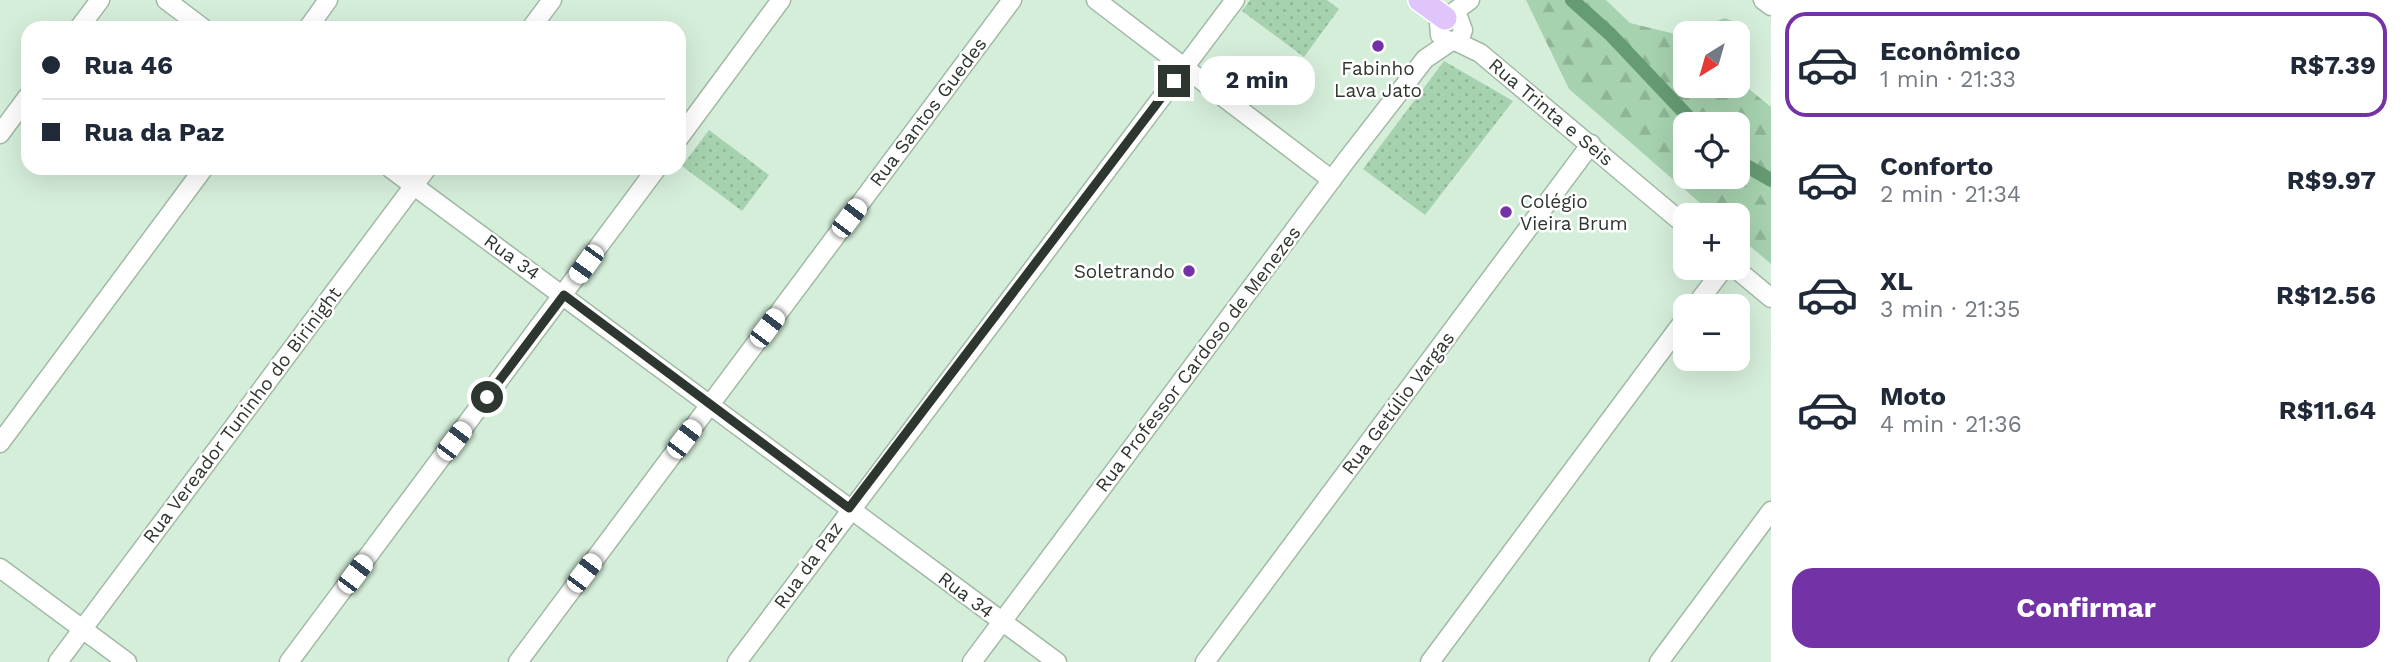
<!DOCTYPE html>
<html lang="pt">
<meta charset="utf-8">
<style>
:root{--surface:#fff;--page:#f6f6f7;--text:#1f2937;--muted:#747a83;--line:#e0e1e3;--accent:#7432a7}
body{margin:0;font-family:"Work Sans",sans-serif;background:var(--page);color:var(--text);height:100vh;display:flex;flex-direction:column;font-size:26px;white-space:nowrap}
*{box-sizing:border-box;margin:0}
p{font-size:23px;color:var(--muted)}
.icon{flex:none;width:38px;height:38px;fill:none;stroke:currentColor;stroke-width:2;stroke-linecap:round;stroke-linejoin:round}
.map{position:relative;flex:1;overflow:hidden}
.drawer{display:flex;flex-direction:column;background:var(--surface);width:630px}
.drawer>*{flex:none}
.hud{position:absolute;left:21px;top:21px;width:665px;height:154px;border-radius:21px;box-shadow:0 7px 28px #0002;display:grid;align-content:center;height:154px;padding:0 21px;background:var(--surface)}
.needle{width:46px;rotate:217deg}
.controls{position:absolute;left:1673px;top:21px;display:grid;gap:14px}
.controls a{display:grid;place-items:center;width:77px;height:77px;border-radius:14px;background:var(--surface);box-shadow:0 7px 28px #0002;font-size:35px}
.end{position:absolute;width:32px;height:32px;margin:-16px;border:9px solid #2e372f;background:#fff;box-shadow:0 0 0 4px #fff}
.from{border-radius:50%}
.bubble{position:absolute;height:49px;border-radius:21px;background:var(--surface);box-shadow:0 7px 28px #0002;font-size:23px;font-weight:700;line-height:49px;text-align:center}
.car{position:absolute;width:21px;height:42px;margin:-21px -10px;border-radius:9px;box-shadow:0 0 5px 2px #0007;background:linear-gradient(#fff 24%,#345 0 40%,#fff 0 76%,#345 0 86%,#fff 0)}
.hud b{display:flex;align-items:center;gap:24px;height:66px;font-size:26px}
.hud b+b{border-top:2px solid var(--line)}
.hud i{width:18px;height:18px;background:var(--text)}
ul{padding:12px 0 0;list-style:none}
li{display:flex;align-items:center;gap:21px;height:105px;margin:0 14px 10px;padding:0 7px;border:4px solid transparent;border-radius:21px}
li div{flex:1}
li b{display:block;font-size:26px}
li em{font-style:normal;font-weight:700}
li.active{border-color:var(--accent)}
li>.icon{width:63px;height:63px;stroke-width:1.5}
.primary-button{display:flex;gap:14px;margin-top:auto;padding:14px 21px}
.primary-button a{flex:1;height:80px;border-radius:21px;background:var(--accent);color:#fff;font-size:28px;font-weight:700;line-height:80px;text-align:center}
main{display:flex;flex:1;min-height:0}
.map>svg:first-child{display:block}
</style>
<main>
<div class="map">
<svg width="1771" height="662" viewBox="0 0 1771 662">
<defs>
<pattern id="grass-dots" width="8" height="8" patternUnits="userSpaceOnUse" patternTransform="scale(1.75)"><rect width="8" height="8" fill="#a6d2af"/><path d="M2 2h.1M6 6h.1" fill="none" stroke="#8fb597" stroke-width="1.8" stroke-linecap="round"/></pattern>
<pattern id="forest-firs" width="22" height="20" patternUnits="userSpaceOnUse" patternTransform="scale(1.75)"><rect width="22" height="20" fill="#a6d2af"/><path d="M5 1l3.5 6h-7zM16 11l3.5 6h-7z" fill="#8fb597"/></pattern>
</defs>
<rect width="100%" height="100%" fill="#d5eeda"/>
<path fill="url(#grass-dots)" d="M 1250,0 L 1327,0 L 1339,9 L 1304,57 L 1242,11 Z
M 1444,61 L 1513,101 L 1425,215 L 1363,169 Z
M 709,130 L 769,175 L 742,211 L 682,166 Z"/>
<path fill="url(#forest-firs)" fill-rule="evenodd" d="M 1526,0 L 1606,0 L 1630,23 L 1679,35 L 1725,18 L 1749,28 L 1738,46 L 1738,33 L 1685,33 L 1685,86 L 1738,86 L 1738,80 L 1771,107 L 1771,264 L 1738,236 L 1738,215 L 1714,215 L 1569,89 ZM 1685,124 L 1738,124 L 1738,177 L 1685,177 Z"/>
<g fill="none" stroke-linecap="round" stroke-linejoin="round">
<path stroke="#669c73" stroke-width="14" d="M 1572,0 L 1610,34 L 1695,124
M 1738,161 L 1771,180"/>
<g stroke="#a1b9a5" stroke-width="21">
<path id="minor" d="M 166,0 L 203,28
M 1096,0 L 1332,180
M 1763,0 L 1771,6
M 1450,16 L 1459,19 L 1463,30 L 1460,38 L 1450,42 L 1440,35 L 1439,23 L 1470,0
M 79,28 L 100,0
M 308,28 L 328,0
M 531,28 L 552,0
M 1455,41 L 1480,53 L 1685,225
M 0,134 L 28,96
M 679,138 L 781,0
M 390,168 L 1057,662
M 1735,268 L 1771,298
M 1695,306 L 1724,268
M 0,443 L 204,168
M 0,568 L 127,662
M 58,662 L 427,168
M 289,662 L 657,168
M 518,662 L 1012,0
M 737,662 L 1235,0
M 972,662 L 1345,162 L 1425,59 L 1450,42
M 1205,662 L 1591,144
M 1430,662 L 1685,319
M 1659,662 L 1771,511"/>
</g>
<g stroke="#fff" stroke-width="26">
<path id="major" d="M 1420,0 L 1445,18"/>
</g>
<use href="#minor" stroke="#fff" stroke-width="18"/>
<use href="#major" stroke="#e0c5fa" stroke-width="23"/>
</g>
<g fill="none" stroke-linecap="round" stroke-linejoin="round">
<path stroke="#2e372f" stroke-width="9" d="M 487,397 L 564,295 L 849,508 L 1174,81"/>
</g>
<g fill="#7432a7" stroke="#fff" stroke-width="2.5">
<circle cx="1378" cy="46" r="7"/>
<circle cx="1506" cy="212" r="7"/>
<circle cx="1189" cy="271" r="7"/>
</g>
<g text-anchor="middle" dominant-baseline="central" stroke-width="5" stroke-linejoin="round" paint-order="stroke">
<g font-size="19" fill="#2e372f" stroke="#fff">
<text x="1378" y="68">Fabinho<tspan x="1378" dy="22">Lava Jato</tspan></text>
<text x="1520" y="201" text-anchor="start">Colégio<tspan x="1520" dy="22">Vieira Brum</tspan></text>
<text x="1175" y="271" text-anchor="end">Soletrando</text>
</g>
<g font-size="19" fill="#2e372f" stroke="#fff">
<text transform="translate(928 112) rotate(-53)">Rua Santos Guedes</text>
<text transform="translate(1551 112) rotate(40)">Rua Trinta e Seis</text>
<text transform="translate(512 257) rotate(36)">Rua 34</text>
<text transform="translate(1198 359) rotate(-53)">Rua Professor Cardoso de Menezes</text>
<text transform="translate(1398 403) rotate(-53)">Rua Getúlio Vargas</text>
<text transform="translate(242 415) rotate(-53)">Rua Vereador Tuninho do Birinight</text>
<text transform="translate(808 565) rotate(-54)">Rua da Paz</text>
<text transform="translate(966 595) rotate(37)">Rua 34</text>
</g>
</g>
</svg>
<div class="controls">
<a><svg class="needle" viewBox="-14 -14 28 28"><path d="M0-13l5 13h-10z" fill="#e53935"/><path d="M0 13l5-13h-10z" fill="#747a83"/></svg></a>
<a><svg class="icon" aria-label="locate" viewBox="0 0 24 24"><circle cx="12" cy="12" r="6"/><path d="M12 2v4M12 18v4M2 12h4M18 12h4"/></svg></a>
<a>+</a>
<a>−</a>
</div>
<i class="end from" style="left:487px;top:397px"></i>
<i class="end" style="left:1174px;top:81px"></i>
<div class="bubble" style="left:1199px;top:56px;width:116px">2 min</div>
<i class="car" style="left:849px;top:218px;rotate:37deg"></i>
<i class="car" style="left:586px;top:264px;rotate:216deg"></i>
<i class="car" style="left:767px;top:328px;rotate:37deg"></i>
<i class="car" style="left:684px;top:439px;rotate:37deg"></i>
<i class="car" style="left:454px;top:441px;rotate:37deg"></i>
<i class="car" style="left:584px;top:573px;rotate:37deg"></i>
<i class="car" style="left:355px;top:574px;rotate:37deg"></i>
<div class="hud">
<b><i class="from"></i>Rua 46</b>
<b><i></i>Rua da Paz</b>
</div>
</div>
<section class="drawer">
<ul>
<li class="active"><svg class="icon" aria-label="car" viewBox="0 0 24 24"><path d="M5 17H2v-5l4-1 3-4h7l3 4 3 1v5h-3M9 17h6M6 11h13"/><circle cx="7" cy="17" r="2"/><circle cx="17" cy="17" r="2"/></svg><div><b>Econômico</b><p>1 min · 21:33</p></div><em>R$7.39</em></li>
<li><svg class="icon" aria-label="car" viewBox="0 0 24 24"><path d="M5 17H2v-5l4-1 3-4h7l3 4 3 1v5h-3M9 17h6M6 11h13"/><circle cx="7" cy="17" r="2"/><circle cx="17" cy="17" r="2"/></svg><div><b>Conforto</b><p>2 min · 21:34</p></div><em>R$9.97</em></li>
<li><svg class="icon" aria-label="car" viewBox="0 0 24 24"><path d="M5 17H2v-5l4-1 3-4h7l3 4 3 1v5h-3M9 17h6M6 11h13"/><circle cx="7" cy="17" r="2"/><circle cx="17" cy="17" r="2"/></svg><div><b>XL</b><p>3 min · 21:35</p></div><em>R$12.56</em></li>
<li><svg class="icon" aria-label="car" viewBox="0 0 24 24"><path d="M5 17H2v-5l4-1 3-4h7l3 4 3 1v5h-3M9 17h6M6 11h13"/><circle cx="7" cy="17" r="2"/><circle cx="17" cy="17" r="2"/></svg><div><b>Moto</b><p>4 min · 21:36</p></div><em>R$11.64</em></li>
</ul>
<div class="primary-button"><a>Confirmar</a></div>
</section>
</main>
